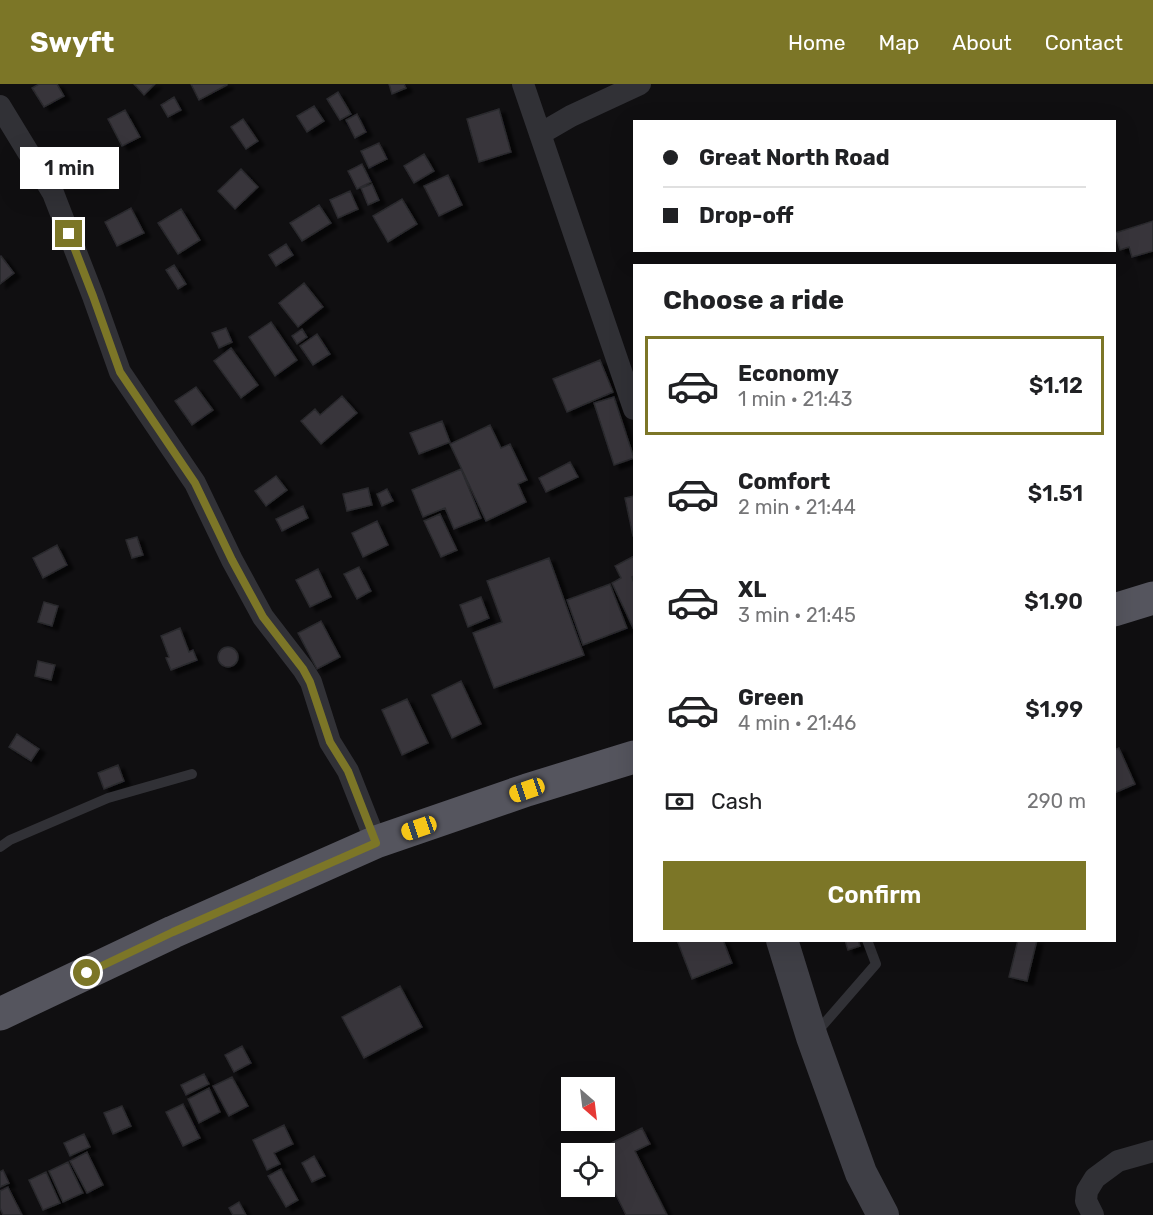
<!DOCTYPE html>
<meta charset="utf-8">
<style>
:root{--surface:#fff;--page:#f6f6f6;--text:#202124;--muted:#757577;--line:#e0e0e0;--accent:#7c7627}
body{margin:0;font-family:Rubik,sans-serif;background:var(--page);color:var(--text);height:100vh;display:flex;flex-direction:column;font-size:22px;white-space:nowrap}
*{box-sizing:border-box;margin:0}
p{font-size:20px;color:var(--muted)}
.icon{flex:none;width:33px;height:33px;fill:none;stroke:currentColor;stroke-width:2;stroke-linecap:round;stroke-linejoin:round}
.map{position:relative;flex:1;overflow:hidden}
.drawer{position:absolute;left:633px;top:180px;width:483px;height:678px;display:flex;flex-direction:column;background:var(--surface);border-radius:0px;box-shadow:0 6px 24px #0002}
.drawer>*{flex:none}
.banner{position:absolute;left:633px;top:36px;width:483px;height:132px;border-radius:0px;box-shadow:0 6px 24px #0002;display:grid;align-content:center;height:132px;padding:0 30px;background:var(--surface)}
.needle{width:39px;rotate:152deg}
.controls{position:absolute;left:561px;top:993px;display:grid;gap:12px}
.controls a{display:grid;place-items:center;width:54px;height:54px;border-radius:0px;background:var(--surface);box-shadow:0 6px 24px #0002;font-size:30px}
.end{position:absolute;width:27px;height:27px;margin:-14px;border:8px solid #7c7627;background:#fff;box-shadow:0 0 0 3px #fff}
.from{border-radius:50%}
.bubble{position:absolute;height:42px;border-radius:0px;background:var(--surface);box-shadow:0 6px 24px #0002;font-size:20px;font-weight:600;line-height:42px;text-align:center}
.car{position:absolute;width:18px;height:36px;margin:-18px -9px;border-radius:8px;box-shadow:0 0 4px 2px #0007;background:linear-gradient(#f5c518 24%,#345 0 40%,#f5c518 0 76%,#345 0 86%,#f5c518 0)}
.banner b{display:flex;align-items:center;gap:21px;height:57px;font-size:22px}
.banner b+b{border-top:2px solid var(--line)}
.banner i{width:15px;height:15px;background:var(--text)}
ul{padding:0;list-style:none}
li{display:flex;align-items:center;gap:18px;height:99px;margin:0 12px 9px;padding:0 18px;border:3px solid transparent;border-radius:0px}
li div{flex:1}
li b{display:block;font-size:22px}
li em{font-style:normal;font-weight:600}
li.on{border-color:var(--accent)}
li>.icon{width:54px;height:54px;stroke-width:1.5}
h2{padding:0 30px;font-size:27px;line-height:72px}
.pay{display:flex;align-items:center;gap:15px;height:66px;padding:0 30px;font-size:22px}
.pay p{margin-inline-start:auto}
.button{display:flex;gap:12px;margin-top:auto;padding:12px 30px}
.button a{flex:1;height:69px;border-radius:0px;background:var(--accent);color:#fff;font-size:24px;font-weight:600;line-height:69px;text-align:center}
header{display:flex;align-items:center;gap:36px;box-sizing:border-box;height:84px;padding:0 30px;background:var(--accent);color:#fff}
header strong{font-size:28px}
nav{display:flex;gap:33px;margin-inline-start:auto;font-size:21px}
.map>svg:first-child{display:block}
</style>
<header>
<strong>Swyft</strong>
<nav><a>Home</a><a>Map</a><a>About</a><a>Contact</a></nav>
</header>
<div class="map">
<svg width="1153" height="1131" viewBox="0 0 1153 1131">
<defs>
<filter id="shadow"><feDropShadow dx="6" dy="4" stdDeviation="1.5" flood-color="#0009"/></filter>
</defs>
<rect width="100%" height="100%" fill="#100f11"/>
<path fill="#37363b" stroke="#2a292d" stroke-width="1.5" filter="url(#shadow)" d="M 39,0 L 57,0 L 64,12 L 44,23 L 32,4 Z
M 134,0 L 155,0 L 144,11 Z
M 191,0 L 227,0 L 227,1 L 199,16 Z
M 389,0 L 404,0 L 406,4 L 392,10 Z
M 338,8 L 351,30 L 340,36 L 327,15 Z
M 174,13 L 181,26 L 168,33 L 161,21 Z
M 314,22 L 324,37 L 307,48 L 297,32 Z
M 499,25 L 511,68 L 479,78 L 467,35 Z
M 125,26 L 140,53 L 122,62 L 108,35 Z
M 357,30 L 366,48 L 355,54 L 346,36 Z
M 243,35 L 258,57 L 246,65 L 231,43 Z
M 379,59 L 387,75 L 369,84 L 361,67 Z
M 424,70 L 434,87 L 414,99 L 404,82 Z
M 362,80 L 371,98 L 357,105 L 348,87 Z
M 241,85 L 258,103 L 235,125 L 218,107 Z
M 448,91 L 462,121 L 439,132 L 424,102 Z
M 372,100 L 379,116 L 368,121 L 361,104 Z
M 350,107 L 358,125 L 338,134 L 330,116 Z
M 402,115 L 417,140 L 388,158 L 373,132 Z
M 319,121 L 331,139 L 302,157 L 290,139 Z
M 131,124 L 144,149 L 117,162 L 105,138 Z
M 181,125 L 200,156 L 178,170 L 158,139 Z
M 1153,137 L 1153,167 L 1132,173 L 1129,163 L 1120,166 L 1115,149 Z
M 286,160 L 293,171 L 276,182 L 269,171 Z
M 1,172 L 14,189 L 0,200 L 0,173 Z
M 174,181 L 186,200 L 178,205 L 166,186 Z
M 304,199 L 323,223 L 298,243 L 279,219 Z
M 271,238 L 297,276 L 275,292 L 249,253 Z
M 226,244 L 232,258 L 219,264 L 212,249 Z
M 302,245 L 307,253 L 297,260 L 292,252 Z
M 317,250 L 330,270 L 313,281 L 300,262 Z
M 231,264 L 258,301 L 241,314 L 214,277 Z
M 600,276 L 613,308 L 567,328 L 553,295 Z
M 196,303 L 213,326 L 192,341 L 175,317 Z
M 342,312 L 357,329 L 321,360 L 301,337 L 315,325 L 320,331 Z
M 614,313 L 634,374 L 614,381 L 594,319 Z
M 442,337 L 450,358 L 419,370 L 410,349 Z
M 490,341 L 501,364 L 510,360 L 527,396 L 518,400 L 526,418 L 486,437 L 450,360 Z
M 570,378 L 578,393 L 546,408 L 539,394 Z
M 461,385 L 481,434 L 454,445 L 445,424 L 423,433 L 412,406 Z
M 276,392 L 287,406 L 266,422 L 255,407 Z
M 368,404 L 372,421 L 347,427 L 343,410 Z
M 387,405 L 393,417 L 382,422 L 377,410 Z
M 634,412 L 634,452 L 633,452 L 625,414 Z
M 303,422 L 308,434 L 282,447 L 276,435 Z
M 440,430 L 457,466 L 441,473 L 424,437 Z
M 377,437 L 388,461 L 363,473 L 352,449 Z
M 137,453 L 143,471 L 132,474 L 126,456 Z
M 57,461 L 67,481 L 43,494 L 33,474 Z
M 634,472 L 634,492 L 632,493 L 634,499 L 634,546 L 612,499 L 621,494 L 615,482 Z
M 549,474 L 584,571 L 494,604 L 473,549 L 502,538 L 487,497 Z
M 359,483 L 371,507 L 357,515 L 344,490 Z
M 318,485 L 331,513 L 310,523 L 296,496 Z
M 610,500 L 627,544 L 583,561 L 567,516 Z
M 481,513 L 489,534 L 468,543 L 460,521 Z
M 44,518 L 58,522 L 52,542 L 38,538 Z
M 321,537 L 340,573 L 317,585 L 298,549 Z
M 180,544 L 189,568 L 193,566 L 197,576 L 171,586 L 166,574 L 169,573 L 161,552 Z
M218 573a10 10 0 1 1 20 0a10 10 0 1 1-20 0Z
M 38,577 L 55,581 L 51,596 L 35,592 Z
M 461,597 L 481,640 L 452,654 L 432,611 Z
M 407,615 L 428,659 L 402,671 L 382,626 Z
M 17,650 L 39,665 L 31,677 L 9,663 Z
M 1119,664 L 1135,700 L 1114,709 L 1114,666 Z
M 118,681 L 124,697 L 104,705 L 98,689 Z
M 677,856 L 723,856 L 732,879 L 692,895 Z
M 845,856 L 858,856 L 860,862 L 848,866 Z
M 1018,856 L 1037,856 L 1027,897 L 1009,893 Z
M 400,902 L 422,943 L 364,974 L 342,933 Z
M 242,962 L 251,979 L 234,988 L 225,971 Z
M 204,990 L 209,1000 L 186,1011 L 181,1001 Z
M 232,993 L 248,1022 L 229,1032 L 213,1002 Z
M 209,1004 L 220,1028 L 199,1039 L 188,1015 Z
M 183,1020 L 200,1054 L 183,1062 L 166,1028 Z
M 122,1022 L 131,1042 L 113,1050 L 104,1029 Z
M 284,1041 L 293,1060 L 274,1069 L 280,1080 L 267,1086 L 253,1056 Z
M 642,1044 L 650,1060 L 635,1067 L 667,1131 L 626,1131 L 604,1087 L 604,1070 L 596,1070 L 595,1067 Z
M 84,1050 L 90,1063 L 70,1072 L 64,1059 Z
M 87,1068 L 103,1101 L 87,1109 L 70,1077 Z
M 314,1072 L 325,1092 L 312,1098 L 302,1079 Z
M 68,1078 L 83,1109 L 63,1118 L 49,1087 Z
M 281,1085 L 298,1116 L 286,1123 L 268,1092 Z
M 3,1086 L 9,1099 L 0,1103 L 0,1088 Z
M 46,1088 L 60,1119 L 43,1126 L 29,1096 Z
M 8,1103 L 22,1131 L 3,1131 L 0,1124 L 0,1107 Z
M 239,1118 L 246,1131 L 233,1131 L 229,1124 Z"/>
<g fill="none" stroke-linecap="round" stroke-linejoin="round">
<path stroke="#313136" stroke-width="10" d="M 0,763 L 10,756 L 108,714 L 192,690
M 816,949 L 876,880 L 867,856"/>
<path stroke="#313136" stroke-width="22" d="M 523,0 L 634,325
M 0,22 L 53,109 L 93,212 L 120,288 L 195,399 L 232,476 L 263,533 L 303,585 L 311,598 L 330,658 L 348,687 L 376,758
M 540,50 L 571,32 L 640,0
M 1093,1131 L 1086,1117 L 1087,1107 L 1095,1094 L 1118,1077 L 1153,1067"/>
<path stroke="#3f3f46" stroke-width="32" d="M 782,856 L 812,953 L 861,1089 L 883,1131"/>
<path stroke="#55555e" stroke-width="33" d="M 1114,526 L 1153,514
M 0,930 L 173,848 L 376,758 L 527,706 L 634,673"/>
</g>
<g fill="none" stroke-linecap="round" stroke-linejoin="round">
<path stroke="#7c7627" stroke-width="8" d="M 69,150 L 93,212 L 120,288 L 195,399 L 232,476 L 263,533 L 303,585 L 310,598 L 330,658 L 348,687 L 376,759 L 173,848 L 87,889"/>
</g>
</svg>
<div class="controls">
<a><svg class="needle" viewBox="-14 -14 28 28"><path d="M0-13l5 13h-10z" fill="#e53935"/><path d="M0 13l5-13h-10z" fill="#757577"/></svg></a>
<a><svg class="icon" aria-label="locate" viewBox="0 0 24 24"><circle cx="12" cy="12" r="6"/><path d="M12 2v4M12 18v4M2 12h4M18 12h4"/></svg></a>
</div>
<i class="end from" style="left:87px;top:889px"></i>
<i class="end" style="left:69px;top:150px"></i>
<div class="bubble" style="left:20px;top:63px;width:99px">1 min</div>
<i class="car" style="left:527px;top:706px;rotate:251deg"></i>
<i class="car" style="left:419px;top:744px;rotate:251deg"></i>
<div class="banner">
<b><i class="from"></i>Great North Road</b>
<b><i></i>Drop-off</b>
</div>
<section class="drawer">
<h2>Choose a ride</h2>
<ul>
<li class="on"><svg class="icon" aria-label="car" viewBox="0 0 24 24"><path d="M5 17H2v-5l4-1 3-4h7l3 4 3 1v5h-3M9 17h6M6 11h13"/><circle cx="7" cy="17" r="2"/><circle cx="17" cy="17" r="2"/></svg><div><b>Economy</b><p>1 min · 21:43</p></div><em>$1.12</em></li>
<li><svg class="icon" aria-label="car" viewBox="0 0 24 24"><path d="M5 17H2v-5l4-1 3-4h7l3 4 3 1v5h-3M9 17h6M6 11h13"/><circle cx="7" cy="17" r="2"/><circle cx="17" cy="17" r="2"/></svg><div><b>Comfort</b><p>2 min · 21:44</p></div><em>$1.51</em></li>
<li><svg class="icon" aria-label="car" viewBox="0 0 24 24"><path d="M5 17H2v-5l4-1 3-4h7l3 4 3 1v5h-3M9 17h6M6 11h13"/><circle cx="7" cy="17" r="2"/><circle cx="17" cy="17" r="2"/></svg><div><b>XL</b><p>3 min · 21:45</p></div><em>$1.90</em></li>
<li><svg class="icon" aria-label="car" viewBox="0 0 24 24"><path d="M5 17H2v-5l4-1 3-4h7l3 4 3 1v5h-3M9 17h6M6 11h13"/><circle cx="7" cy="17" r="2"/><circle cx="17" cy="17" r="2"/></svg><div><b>Green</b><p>4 min · 21:46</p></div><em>$1.99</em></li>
</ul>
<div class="pay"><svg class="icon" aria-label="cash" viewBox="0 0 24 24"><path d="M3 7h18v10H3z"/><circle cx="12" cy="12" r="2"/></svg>Cash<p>290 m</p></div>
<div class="button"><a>Confirm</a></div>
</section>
</div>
